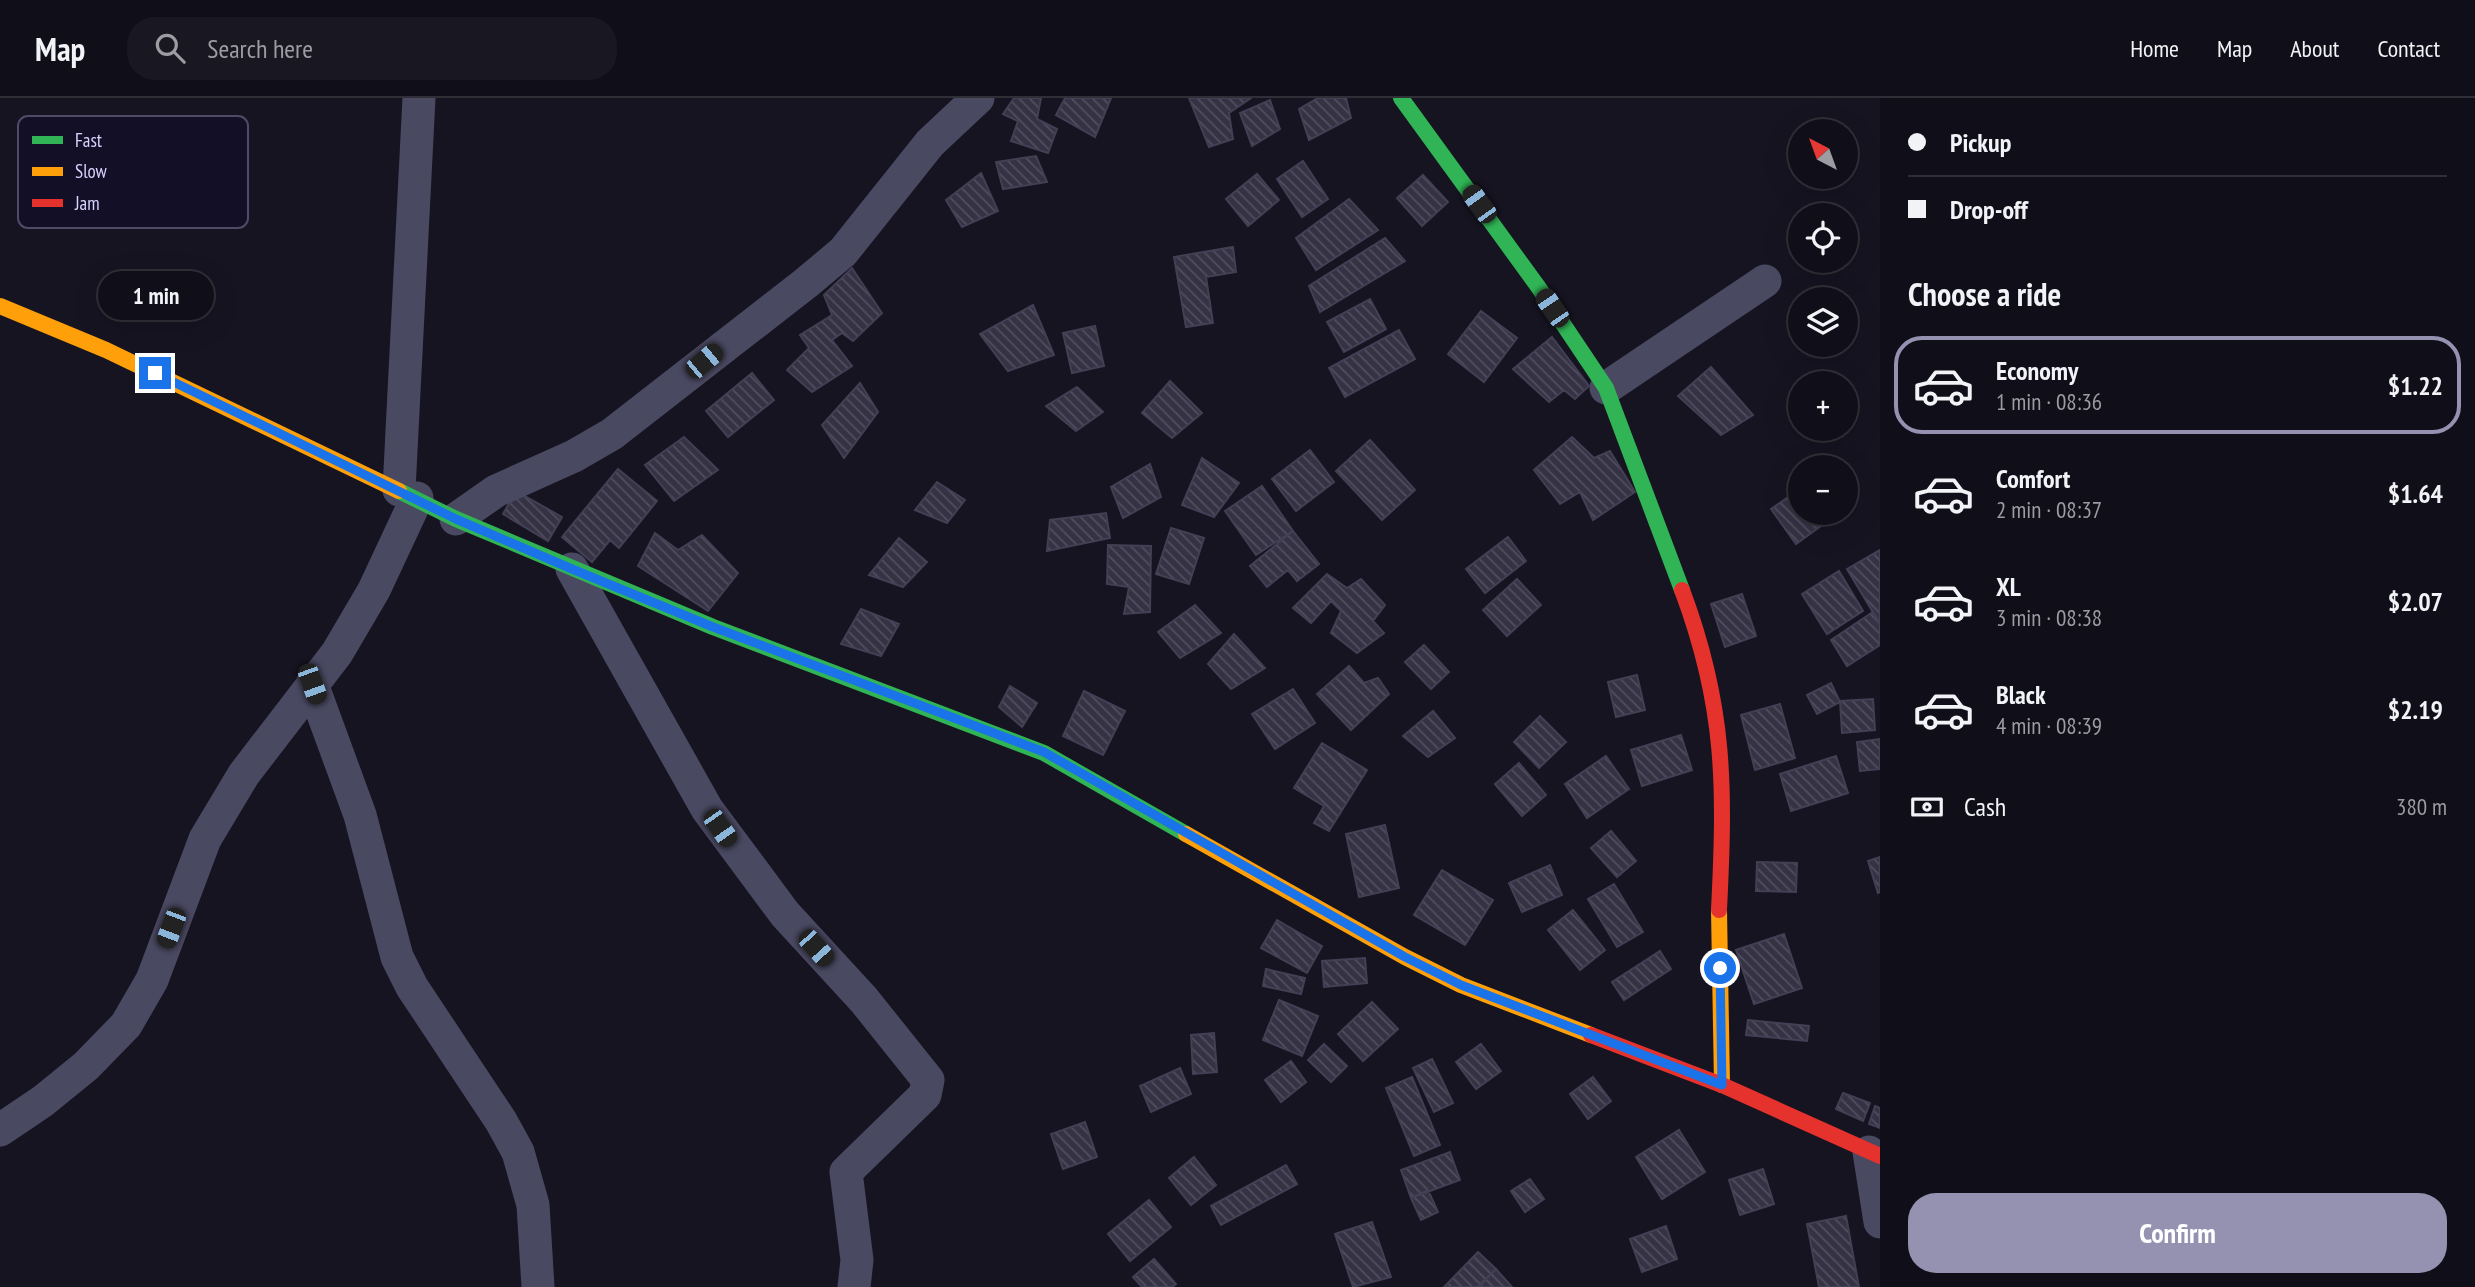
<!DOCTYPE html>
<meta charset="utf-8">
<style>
:root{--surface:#100f19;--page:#191822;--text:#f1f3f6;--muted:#9c9ca2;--line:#302f38;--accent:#9591b1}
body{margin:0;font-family:"PT Sans Narrow",sans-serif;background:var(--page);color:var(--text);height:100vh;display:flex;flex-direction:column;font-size:26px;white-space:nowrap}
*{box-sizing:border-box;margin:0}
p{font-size:23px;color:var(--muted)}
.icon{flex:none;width:38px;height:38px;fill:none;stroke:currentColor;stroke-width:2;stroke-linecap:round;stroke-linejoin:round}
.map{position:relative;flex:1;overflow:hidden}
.drawer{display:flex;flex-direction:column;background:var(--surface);width:595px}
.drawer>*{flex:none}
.top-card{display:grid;align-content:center;height:154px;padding:0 28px;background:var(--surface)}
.needle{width:46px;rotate:319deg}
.controls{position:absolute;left:1788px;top:21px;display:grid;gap:14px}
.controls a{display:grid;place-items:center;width:70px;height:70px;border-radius:50%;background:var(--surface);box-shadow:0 7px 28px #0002,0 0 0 2px var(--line);font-size:35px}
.end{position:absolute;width:32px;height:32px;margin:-16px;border:9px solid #1a73e8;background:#fff;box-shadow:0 0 0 4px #fff}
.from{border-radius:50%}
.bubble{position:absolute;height:49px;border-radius:24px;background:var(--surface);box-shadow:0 7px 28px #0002,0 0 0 2px var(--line);font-size:23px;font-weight:700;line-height:49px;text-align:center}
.car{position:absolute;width:21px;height:42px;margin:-21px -10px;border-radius:9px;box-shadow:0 0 5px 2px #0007;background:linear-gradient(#222 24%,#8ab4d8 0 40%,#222 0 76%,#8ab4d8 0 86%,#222 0)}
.top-card b{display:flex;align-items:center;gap:24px;height:66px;font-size:26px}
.top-card b+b{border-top:2px solid var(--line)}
.top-card i{width:18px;height:18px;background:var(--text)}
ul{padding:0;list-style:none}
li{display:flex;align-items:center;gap:21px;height:98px;margin:0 14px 10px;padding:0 14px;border:4px solid transparent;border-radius:28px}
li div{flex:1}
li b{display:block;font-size:26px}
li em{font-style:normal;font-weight:700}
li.active{border-color:var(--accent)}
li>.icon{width:63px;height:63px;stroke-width:1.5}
h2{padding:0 28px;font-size:32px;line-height:84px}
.pay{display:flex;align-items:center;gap:18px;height:77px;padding:0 28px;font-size:26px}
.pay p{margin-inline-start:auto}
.action{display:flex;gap:14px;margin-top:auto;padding:14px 28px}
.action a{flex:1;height:80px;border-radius:28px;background:var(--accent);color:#fff;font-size:28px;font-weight:700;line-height:80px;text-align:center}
header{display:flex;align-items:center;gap:42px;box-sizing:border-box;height:98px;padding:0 35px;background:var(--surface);border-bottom:2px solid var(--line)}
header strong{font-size:33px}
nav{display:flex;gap:38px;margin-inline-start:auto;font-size:24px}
.search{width:490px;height:63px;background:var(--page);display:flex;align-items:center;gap:18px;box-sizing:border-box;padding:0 24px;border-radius:28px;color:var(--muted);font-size:26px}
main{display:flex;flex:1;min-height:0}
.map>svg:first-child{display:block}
</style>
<header>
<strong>Map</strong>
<div class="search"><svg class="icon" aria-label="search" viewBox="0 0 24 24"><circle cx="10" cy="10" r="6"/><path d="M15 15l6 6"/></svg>Search here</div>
<nav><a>Home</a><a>Map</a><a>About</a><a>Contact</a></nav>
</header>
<main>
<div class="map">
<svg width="1880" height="1189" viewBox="0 0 1880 1189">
<defs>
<pattern id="building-back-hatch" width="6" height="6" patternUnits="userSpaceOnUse" patternTransform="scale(1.75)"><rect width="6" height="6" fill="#343243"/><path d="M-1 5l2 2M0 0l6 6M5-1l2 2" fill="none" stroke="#514f5f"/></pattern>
</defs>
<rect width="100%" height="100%" fill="#161421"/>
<path fill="url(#building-back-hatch)" stroke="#433f54" stroke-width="2" d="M 1014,0 L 1041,0 L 1037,21 L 1057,31 L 1048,55 L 1011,43 L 1018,23 L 1003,16 Z
M 1065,0 L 1111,0 L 1095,39 L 1056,17 Z
M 1189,0 L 1251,0 L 1229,15 L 1233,41 L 1209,49 Z
M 1318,0 L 1346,0 L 1351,20 L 1309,42 L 1299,11 Z
M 1270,2 L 1280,31 L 1252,48 L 1240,15 Z
M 1036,58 L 1047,84 L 1003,91 L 996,64 Z
M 1303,63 L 1328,101 L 1302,119 L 1277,81 Z
M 981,75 L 998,113 L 962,129 L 946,102 Z
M 1257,76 L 1279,102 L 1248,128 L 1226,101 Z
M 1423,77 L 1448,104 L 1422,128 L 1397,100 Z
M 1349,101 L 1378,132 L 1316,172 L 1296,140 Z
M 1385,140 L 1405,163 L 1320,214 L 1309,188 Z
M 1233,149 L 1236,174 L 1206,179 L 1213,225 L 1186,229 L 1174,159 Z
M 852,170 L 882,215 L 853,243 L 842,235 L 832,242 L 852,268 L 812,294 L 787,272 L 809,250 L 800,237 L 832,217 L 824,197 Z
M 1370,201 L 1386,231 L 1344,254 L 1327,224 Z
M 1033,207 L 1054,257 L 1008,273 L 980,236 Z
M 1481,213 L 1517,240 L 1484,284 L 1448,256 Z
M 1095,228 L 1104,268 L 1072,275 L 1063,235 Z
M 1399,232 L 1415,261 L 1345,299 L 1329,270 Z
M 1552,239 L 1589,288 L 1575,301 L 1564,292 L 1549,304 L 1513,271 Z
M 1711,269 L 1753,317 L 1721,337 L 1678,298 Z
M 752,275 L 774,302 L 728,339 L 706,313 Z
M 1170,283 L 1202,315 L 1172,340 L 1142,315 Z
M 860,285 L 878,314 L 844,360 L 822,327 Z
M 1077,289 L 1103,314 L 1076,333 L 1046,308 Z
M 684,339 L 718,372 L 674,403 L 645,367 Z
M 1572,339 L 1594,360 L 1610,353 L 1635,394 L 1593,422 L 1580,394 L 1560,406 L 1534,372 Z
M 1370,342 L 1415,392 L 1382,422 L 1336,373 Z
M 1310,352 L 1334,384 L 1296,413 L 1272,381 Z
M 1202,360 L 1239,385 L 1214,419 L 1182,407 Z
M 1150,366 L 1161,399 L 1123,420 L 1111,389 Z
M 618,371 L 657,403 L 619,450 L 610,442 L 592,464 L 562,439 Z
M 937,384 L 965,402 L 947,425 L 915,412 Z
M 1262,388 L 1293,433 L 1256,457 L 1225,413 Z
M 1801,390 L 1801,415 L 1836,417 L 1796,446 L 1771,411 Z
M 516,393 L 562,419 L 548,443 L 503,416 Z
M 1106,415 L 1110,440 L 1047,453 L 1050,422 Z
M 1171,430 L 1204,440 L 1189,486 L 1156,476 Z
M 1293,433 L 1319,466 L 1297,483 L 1288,472 L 1267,489 L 1250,468 Z
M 655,435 L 678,452 L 702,437 L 738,475 L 708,513 L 638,468 Z
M 1508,439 L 1526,463 L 1485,495 L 1466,471 Z
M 899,440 L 927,464 L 903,489 L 869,477 Z
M 1108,447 L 1151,448 L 1150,514 L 1124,516 L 1129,489 L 1107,486 Z
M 1880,452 L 1880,526 L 1847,471 Z
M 1839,473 L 1863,513 L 1827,536 L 1802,496 Z
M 1327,476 L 1347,490 L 1361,481 L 1385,507 L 1373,523 L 1384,535 L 1357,555 L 1331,535 L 1341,513 L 1331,503 L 1311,525 L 1293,510 Z
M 1517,481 L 1541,507 L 1507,538 L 1483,512 Z
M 1742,496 L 1756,538 L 1725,549 L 1711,506 Z
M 1195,507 L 1221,535 L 1180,560 L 1158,534 Z
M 861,511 L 899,526 L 881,558 L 841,546 Z
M 1873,514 L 1880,525 L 1880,547 L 1847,568 L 1831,542 Z
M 1234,536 L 1265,570 L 1231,591 L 1208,566 Z
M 1424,547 L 1449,574 L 1431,591 L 1405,564 Z
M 1349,568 L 1364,585 L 1378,580 L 1389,596 L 1351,632 L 1317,596 Z
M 1637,577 L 1645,612 L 1616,619 L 1608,584 Z
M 1831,585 L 1840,604 L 1817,616 L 1807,597 Z
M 1010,588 L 1037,605 L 1022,629 L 999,609 Z
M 1293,591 L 1315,625 L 1275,651 L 1252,616 Z
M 1084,593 L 1125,613 L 1103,657 L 1063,638 Z
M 1873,601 L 1875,632 L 1842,635 L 1840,603 Z
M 1780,606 L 1795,660 L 1755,672 L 1741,617 Z
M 1433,613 L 1455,640 L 1428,659 L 1403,638 Z
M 1540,618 L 1566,644 L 1539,670 L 1514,644 Z
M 1681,637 L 1692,672 L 1642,688 L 1631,652 Z
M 1880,641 L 1880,671 L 1860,673 L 1857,644 Z
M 1322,645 L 1367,672 L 1329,733 L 1314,725 L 1324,708 L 1294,690 Z
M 1606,658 L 1629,691 L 1587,720 L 1565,686 Z
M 1836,658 L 1848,695 L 1791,713 L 1780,676 Z
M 1519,665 L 1546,697 L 1522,718 L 1495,686 Z
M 1385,727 L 1399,790 L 1359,799 L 1346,736 Z
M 1611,733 L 1636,763 L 1617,779 L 1591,750 Z
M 1880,759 L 1880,794 L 1878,795 L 1868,763 Z
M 1757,764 L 1797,765 L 1796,794 L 1756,793 Z
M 1550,767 L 1562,797 L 1522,814 L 1509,785 Z
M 1442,772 L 1493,802 L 1465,847 L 1414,817 Z
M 1614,786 L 1643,834 L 1617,849 L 1588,801 Z
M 1573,812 L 1605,852 L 1580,872 L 1548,832 Z
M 1277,822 L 1322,848 L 1307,875 L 1261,850 Z
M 1784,836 L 1802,890 L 1754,906 L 1736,852 Z
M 1660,853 L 1671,871 L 1624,902 L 1612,884 Z
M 1365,860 L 1367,885 L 1324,889 L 1322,863 Z
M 1266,871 L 1305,880 L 1301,896 L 1263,888 Z
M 1279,902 L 1318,918 L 1302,958 L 1263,942 Z
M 1372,904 L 1398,931 L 1363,963 L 1338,936 Z
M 1748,922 L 1809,928 L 1807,943 L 1746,937 Z
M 1214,935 L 1217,974 L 1193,976 L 1191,937 Z
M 1324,946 L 1347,968 L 1331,984 L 1308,962 Z
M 1481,946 L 1501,973 L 1476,991 L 1456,964 Z
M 1432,961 L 1453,1005 L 1434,1014 L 1413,970 Z
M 1291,963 L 1306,984 L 1281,1004 L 1265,982 Z
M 1180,970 L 1191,996 L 1151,1014 L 1140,988 Z
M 1412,979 L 1440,1047 L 1414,1058 L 1386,990 Z
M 1593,979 L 1611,1003 L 1588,1021 L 1570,996 Z
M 1843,995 L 1870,1005 L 1863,1023 L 1836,1011 Z
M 1875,1008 L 1880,1010 L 1880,1030 L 1869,1026 Z
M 1085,1024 L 1097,1059 L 1063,1071 L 1051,1036 Z
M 1679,1032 L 1705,1074 L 1662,1101 L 1636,1059 Z
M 1450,1054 L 1460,1082 L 1411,1100 L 1401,1072 Z
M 1194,1059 L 1216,1087 L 1191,1107 L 1169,1080 Z
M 1286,1067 L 1297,1086 L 1221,1127 L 1211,1108 Z
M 1763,1071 L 1774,1106 L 1740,1117 L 1729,1082 Z
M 1530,1081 L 1544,1101 L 1525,1114 L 1511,1093 Z
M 1428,1092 L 1438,1114 L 1421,1122 L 1411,1100 Z
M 1149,1102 L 1171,1129 L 1130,1163 L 1108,1136 Z
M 1846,1118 L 1859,1189 L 1819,1189 L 1807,1126 Z
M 1372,1124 L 1391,1179 L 1353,1189 L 1335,1136 Z
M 1666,1128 L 1677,1161 L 1642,1174 L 1630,1141 Z
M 1478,1154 L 1496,1171 L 1479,1189 L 1444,1189 Z
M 1154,1161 L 1176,1186 L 1172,1189 L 1142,1189 L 1133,1179 Z
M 1496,1171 L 1512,1189 L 1477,1189 Z"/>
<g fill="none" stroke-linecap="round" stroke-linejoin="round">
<path stroke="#4a4962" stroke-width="33" d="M 1606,290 L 1765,183
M 399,392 L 419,0
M 456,421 L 496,393 L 574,358 L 612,336 L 806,185 L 843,154 L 930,45 L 978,0
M 572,471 L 707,711 L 785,816 L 864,902 L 928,982 L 925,997 L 846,1074 L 857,1162 L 854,1189
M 312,586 L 360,717 L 397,859 L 412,889 L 501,1023 L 518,1054 L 533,1107 L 538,1189
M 0,1032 L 43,1003 L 86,968 L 126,927 L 152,882 L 205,741 L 244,676 L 337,555 L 374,492 L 417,400
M 1869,1054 L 1880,1124"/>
<path stroke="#30b455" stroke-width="16" d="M 1401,0 L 1539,190 L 1606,290 L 1682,492
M 399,393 L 456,421 L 713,529 L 1044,655 L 1186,736"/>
<path stroke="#ff9f0a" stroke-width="16" d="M 0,208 L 106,252 L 399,393
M 1186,736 L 1405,859 L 1461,887 L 1591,937
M 1719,812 L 1722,987"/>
<path stroke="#e5322d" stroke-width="16" d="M 1682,492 C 1726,609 1725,690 1719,812
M 1591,937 L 1722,987 L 1880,1058"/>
</g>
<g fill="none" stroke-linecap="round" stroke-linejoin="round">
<path stroke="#1a73e8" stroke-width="9" d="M 155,275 L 456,421 L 572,471 L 713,529 L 1044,654 L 1405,859 L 1461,887 L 1722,987 L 1720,870"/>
</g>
<rect x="18" y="18" width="230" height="112" rx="10" fill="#130f26" stroke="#4e4a67" stroke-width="2"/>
<rect x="32" y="38" width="31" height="8" fill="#30b455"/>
<rect x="32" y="69" width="31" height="9" fill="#ff9f0a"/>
<rect x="32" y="101" width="31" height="8" fill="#e5322d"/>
<g font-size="19" fill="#d9d4ff">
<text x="75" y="49">Fast</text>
<text x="75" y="80">Slow</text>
<text x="75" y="112">Jam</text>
</g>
</svg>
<div class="controls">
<a><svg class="needle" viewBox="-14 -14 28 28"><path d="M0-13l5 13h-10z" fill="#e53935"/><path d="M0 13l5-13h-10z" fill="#9c9ca2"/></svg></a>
<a><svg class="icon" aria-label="locate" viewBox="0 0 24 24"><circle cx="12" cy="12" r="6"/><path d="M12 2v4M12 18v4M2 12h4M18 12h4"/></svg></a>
<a><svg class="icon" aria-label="layers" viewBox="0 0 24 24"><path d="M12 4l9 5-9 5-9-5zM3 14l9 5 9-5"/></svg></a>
<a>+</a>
<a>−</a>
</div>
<i class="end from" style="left:1720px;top:870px"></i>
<i class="end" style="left:155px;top:275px"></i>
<div class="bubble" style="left:98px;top:173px;width:116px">1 min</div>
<i class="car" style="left:1479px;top:106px;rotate:324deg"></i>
<i class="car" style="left:1552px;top:210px;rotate:326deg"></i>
<i class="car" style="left:704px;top:263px;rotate:50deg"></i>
<i class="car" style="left:312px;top:586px;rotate:160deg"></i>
<i class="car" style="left:720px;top:730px;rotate:145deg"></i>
<i class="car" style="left:171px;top:830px;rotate:201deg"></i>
<i class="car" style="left:816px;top:850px;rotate:138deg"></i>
</div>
<section class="drawer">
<div class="top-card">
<b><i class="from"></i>Pickup</b>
<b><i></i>Drop-off</b>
</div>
<h2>Choose a ride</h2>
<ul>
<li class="active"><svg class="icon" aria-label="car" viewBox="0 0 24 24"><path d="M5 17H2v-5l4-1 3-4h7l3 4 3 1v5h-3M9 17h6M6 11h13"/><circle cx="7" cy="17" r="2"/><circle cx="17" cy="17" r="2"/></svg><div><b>Economy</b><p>1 min · 08:36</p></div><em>$1.22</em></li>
<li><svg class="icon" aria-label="car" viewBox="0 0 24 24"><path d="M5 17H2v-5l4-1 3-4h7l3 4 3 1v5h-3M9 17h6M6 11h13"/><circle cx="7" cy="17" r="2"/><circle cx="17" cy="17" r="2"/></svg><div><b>Comfort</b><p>2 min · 08:37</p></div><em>$1.64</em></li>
<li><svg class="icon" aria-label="car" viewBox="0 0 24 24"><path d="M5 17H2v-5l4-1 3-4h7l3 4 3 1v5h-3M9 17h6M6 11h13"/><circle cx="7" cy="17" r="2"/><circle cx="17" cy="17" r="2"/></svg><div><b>XL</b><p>3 min · 08:38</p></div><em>$2.07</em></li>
<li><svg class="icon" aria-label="car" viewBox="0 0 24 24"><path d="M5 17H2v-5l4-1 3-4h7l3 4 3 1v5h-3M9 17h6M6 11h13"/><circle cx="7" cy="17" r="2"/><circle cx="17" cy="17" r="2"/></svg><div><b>Black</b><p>4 min · 08:39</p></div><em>$2.19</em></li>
</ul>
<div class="pay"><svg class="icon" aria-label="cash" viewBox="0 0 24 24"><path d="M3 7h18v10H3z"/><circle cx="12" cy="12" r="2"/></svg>Cash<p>380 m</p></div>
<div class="action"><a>Confirm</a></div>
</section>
</main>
